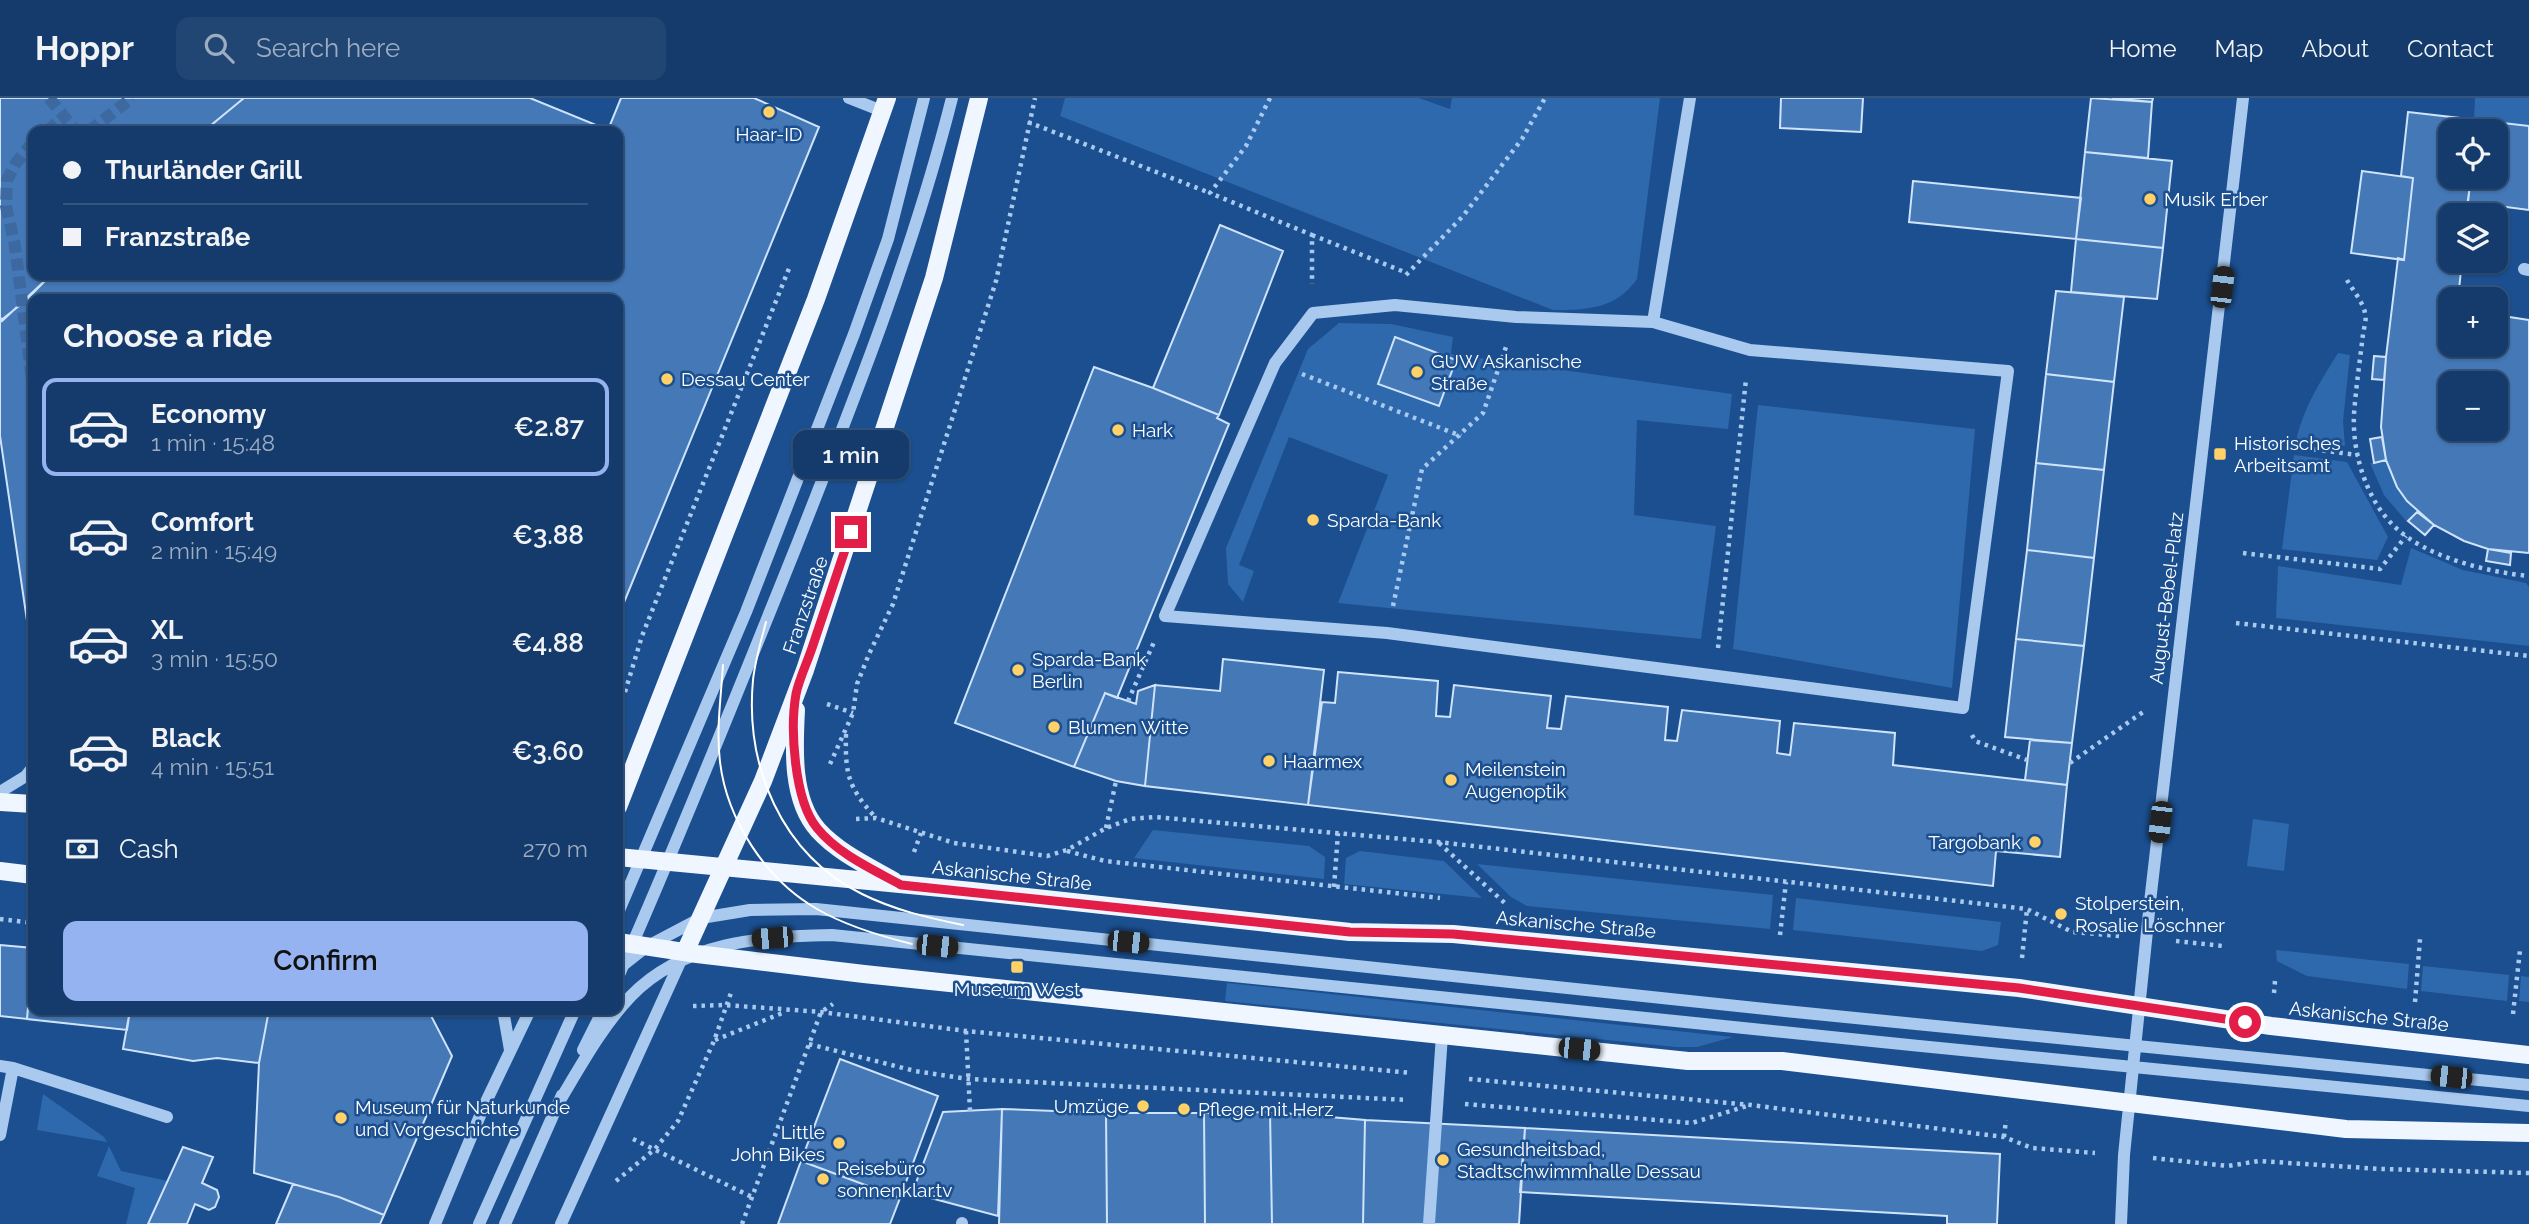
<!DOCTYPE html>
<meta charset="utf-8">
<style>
:root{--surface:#143b6b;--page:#214673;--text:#f1f3f6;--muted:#9dadc1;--line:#33557e;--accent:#95b2f1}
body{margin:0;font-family:Raleway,sans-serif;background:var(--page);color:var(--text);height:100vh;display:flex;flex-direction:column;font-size:26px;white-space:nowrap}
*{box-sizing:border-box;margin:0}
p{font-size:23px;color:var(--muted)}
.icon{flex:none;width:38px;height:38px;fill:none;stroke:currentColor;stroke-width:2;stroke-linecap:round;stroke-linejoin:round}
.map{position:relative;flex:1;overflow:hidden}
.panel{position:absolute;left:28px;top:196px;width:595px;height:721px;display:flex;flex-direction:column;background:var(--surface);border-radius:14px;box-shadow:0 2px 5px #0004,0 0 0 2px var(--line)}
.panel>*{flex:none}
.top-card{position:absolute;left:28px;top:28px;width:595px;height:154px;border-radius:14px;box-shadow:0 2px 5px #0004,0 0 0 2px var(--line);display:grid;align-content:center;height:154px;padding:0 35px;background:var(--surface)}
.buttons{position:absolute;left:2438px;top:21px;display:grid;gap:14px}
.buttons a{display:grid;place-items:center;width:70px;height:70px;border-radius:14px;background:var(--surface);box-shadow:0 2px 5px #0004,0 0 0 2px var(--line);font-size:35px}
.end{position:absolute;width:32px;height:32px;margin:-16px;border:9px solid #e11d48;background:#fff;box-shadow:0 0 0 4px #fff}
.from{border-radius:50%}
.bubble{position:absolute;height:49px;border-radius:14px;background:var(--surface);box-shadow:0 2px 5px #0004,0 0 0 2px var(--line);font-size:23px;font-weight:600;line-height:49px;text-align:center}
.car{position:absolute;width:21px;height:42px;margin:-21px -10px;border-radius:9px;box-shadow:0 0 5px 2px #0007;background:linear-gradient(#222 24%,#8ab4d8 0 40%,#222 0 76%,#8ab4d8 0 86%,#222 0)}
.top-card b{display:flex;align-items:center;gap:24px;height:66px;font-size:26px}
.top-card b+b{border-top:2px solid var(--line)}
.top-card i{width:18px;height:18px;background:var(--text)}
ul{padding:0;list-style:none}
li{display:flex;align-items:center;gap:21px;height:98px;margin:0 14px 10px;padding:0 21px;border:4px solid transparent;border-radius:14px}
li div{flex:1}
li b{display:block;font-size:26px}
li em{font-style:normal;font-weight:600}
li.selected{border-color:var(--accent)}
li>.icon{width:63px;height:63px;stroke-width:1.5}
h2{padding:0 35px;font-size:32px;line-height:84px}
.pay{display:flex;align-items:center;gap:18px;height:77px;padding:0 35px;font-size:26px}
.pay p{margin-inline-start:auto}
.action{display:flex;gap:14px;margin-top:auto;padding:14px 35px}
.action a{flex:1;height:80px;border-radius:14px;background:var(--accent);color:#111;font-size:28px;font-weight:600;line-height:80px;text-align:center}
header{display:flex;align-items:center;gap:42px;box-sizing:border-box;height:98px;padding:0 35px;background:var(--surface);border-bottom:2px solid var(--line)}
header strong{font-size:33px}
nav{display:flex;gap:38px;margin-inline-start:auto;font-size:24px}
.search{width:490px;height:63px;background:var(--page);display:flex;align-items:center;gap:18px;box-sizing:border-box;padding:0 24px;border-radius:14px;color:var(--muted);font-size:26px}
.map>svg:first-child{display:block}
</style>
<header>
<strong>Hoppr</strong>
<div class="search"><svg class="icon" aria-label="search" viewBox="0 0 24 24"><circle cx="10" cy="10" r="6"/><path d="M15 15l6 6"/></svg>Search here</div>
<nav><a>Home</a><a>Map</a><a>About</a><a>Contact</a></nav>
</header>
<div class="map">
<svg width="2529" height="1126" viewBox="0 0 2529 1126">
<rect width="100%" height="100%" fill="#1b4f8f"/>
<path fill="#2e69ad" d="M 1065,0 L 1419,0 L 1450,11 L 1452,0 L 1660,0 L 1637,181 C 1616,211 1588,212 1553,212 L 1060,18 Z
M 2475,0 L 2529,0 L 2529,28 L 2474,21 Z
M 1339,225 L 1391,226 L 1453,239 L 1451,256 L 1732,296 L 1728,331 L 1637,322 L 1634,417 L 1716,428 L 1701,541 L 1338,505 L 1388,377 L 1289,339 L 1239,467 L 1254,473 L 1243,504 L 1228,486 L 1226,450 L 1308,251 Z
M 2338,255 L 2350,257 L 2343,323 L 2345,348 L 2296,342 C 2304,309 2320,284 2338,255 Z
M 1758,307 L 1975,331 L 1952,590 L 1733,551 Z
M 2294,357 L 2347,364 L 2388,439 L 2377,462 L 2282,451 Z
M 2386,362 L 2397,389 L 2417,414 L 2407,424 L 2384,397 L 2370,365 Z
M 2411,450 L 2463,472 L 2526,485 L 2529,489 L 2529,548 L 2276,520 L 2278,468 L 2401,487 Z
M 2253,721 L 2289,726 L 2284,773 L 2247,768 Z
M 1153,732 L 1309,748 L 1325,759 L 1324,781 L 1134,760 Z
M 1360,753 L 1444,763 L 1482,800 L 1344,786 L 1346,760 Z
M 1477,766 L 1773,797 L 1770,831 L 1527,808 L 1511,799 Z
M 1796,800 L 2001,824 L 1998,847 L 1982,853 L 1793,832 Z
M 2276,852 L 2409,866 L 2407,891 L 2307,878 L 2277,863 Z
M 2423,868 L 2509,877 L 2507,903 L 2421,893 Z
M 2521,878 L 2529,879 L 2529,904 L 2519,903 Z
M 1227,885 L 1733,939 L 1697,949 L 1676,949 L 1225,903 Z
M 43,996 L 104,1039 L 107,1044 L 37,1032 Z
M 109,1048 L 121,1073 L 168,1083 L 148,1126 L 126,1126 L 135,1090 L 97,1078 Z"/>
<path fill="#4478b7" stroke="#cfe3fa" stroke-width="2" fill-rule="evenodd" d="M 0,0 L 244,0 L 204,33 L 33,33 L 33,177 L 51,177 L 2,223 L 0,219 Z
M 244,0 L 530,0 L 608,32 L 621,0 L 754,0 L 819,29 L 618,519 L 618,201 L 33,201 L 33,596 L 31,596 L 32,557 L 0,338 L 0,223 L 24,204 L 51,177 L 618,177 L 618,33 L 204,33 Z
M 1781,0 L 1863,0 L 1861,34 L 1780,30 Z
M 2091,0 L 2152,4 L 2148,60 L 2085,54 Z
M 2112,0 L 2153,0 L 2152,4 Z
M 2408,14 L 2477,22 L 2476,33 L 2450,33 L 2450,79 L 2471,79 L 2466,117 L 2450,117 L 2450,163 L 2462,163 L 2458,201 L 2450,201 L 2450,247 L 2496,247 L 2496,217 L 2529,222 L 2529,455 L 2488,451 L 2464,443 L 2434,427 L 2407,403 L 2397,389 L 2386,362 L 2381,329 L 2386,259 L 2398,160 L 2404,162 L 2413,80 L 2401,78 ZM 2450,285 L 2496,285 L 2496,331 L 2450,331 Z
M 2477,22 L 2529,28 L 2529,112 L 2468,104 L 2471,79 L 2496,79 L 2496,33 L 2476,33 Z
M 2085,54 L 2172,63 L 2163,150 L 2076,141 Z
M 2362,73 L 2413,80 L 2404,162 L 2351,155 Z
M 1913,83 L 2081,100 L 2076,141 L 1909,124 Z
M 1220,127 L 1283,153 L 1219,317 L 1153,290 Z
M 2076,141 L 2163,150 L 2157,201 L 2071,194 Z
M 2056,193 L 2124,199 L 2114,284 L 2046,276 Z
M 1395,239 L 1456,262 L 1439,308 L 1378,286 Z
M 2374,258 L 2386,259 L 2384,282 L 2372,281 Z
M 1094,269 L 1153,290 L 1219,317 L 1217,320 L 1229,326 L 1117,600 L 1105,595 L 1074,669 L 955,625 Z
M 2046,276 L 2114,284 L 2104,372 L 2036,365 Z
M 2382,339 L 2386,362 L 2374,365 L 2370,341 Z
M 2036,365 L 2104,372 L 2094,460 L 2027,452 Z
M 2417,414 L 2434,427 L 2425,437 L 2408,423 Z
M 2488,451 L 2511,455 L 2510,467 L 2486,463 Z
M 2027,452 L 2094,460 L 2084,548 L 2016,541 Z
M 2016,541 L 2084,548 L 2072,645 L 2005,639 Z
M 1223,561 L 1324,572 L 1308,707 L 1145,688 L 1155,587 L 1220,593 Z
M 1338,574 L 1438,583 L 1436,618 L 1450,619 L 1454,587 L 1551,598 L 1547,630 L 1561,631 L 1566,598 L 1668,609 L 1665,642 L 1677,643 L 1682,612 L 1780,623 L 1777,655 L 1790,657 L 1794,625 L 1895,635 L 1893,667 L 2067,687 L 2060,759 L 1996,753 L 1993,788 L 1308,707 L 1322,604 L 1335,605 Z
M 1155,587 L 1145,688 L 1116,683 L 1074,669 L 1105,595 L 1136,606 L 1138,593 Z
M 2030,642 L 2072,645 L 2067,687 L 2025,682 Z
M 0,847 L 33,850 L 27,921 L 0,918 Z
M 33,860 L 33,912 L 130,912 L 127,932 L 27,921 Z
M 130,912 L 269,912 L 259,965 L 217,960 L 193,963 L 123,951 Z
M 269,912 L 428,912 L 452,958 L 384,1117 L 339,1099 L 254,1075 L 259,965 Z
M 840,961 L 938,998 L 900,1100 L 801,1063 Z
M 1002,1011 L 998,1118 L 912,1095 L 943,1014 Z
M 1002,1011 L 1106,1015 L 1107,1126 L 999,1126 Z
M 1270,1014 L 1272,1126 L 1205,1126 L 1204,1015 Z
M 1270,1014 L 1365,1022 L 1363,1126 L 1272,1126 Z
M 1106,1015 L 1204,1015 L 1205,1126 L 1107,1126 Z
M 1365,1022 L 1525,1030 L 1519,1126 L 1363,1126 Z
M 1525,1030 L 2000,1056 L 1997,1126 L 1947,1126 L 1947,1118 L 1520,1094 Z
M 183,1049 L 213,1059 L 202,1085 L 217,1092 L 219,1099 L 215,1109 L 209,1112 L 195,1106 L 187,1126 L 148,1126 Z
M 801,1063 L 900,1100 L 890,1126 L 778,1126 Z
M 293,1086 L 339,1099 L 384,1117 L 380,1126 L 276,1126 Z"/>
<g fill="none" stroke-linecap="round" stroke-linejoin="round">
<path stroke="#3d69a0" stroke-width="12" stroke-dasharray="12 6" stroke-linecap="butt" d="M 49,0 L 76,33
M 47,33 L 64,19
M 89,33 L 132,0
M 33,44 L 16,65 L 7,82 L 6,108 L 15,148 L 33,290"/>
<path stroke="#a9c9ee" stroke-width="4.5" stroke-dasharray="3.5 5" stroke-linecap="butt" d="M 1270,0 L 1246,48 L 1210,95 L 1312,137 L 1312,186
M 1028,24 L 1210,95
M 1312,137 L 1407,175
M 1406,177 L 1463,118 L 1522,41 L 1545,0
M 2347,182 C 2352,191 2363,204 2365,215 C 2367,220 2364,230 2363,236 C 2360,262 2356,289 2354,316 C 2352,354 2366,402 2395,429 C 2426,459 2487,474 2529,478
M 1302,276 L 1461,338
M 2255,344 L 2358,357
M 2243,455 L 2380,471 L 2406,438
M 1393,508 L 1422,371 L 1483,315 L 1507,246
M 2236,525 L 2529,558
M 1718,550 L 1746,281
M 625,594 L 642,538 L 790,168
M 1128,603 L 1154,544
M 827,606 L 853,615
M 846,636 C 845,676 848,689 875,719
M 1972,637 L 1975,643 L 2027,662
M 2070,665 L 2143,614
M 830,666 L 853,615 L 857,586 L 869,556 L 893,506 L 996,183 L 1035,0
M 856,721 L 876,720 L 954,745 L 1047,758 L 1067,752 L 1106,730 L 1130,721 L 1154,719 L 1438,744 L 2027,811 L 2072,834 L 2119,838
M 1106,730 L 1116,683
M 1439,745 L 1508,808
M 1067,753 L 1105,763 L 1440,800
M 914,754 L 921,735
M 1334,789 L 1338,735
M 0,821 L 33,825
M 1780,837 L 1786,784
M 2176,843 L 2223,848
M 2022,860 L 2027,811
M 2274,895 L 2275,883
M 2415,904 L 2420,841
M 693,908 L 725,907 L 821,914 L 966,933 L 1412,975
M 2513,916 L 2520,852
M 966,933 L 970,1013
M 715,942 L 785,914
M 809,946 L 915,973 L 968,981 L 1408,1002
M 1469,981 L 1751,1007 L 2004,1039 L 2032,1050 L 2095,1055
M 1465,1006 L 1692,1025 L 1747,1008
M 2004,1039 L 2006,1022
M 633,1041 L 752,1099
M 2153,1060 L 2228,1068 L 2259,1063 L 2381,1071 L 2529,1075
M 616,1083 L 655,1051 L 678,1023 L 714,943 L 732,892
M 742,1126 L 821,914 L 833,906"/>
<path stroke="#a9c9ee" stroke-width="12" d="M 849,0 L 882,13
M 2524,171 L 2529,172
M 1653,224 L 1750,252 L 2008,273 L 1963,610 L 1387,535 L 1165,518 L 1275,265 L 1313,215 L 1395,207 L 1516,219 L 1653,224 L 1690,0
M 0,694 L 26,678 L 33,669
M 618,815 L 746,514 L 854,236 L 888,141 L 924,0
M 618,871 L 646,849 L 701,820 L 750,812 L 816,811 L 1785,913 L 2529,987
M 618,879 C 680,738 738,593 796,449 C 854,302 913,154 952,0
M 503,912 L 510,952
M 583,952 L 603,912
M 0,968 L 13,970 L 167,1019
M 559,1004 C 580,969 603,927 631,898 C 683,844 762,838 832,837 C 1398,894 1963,954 2529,1008
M 0,1037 L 13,970
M 435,1126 L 484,1008 L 530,912
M 479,1126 L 575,912
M 505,1126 L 562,997
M 561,1126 L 681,862
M 962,1126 L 962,1125
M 1429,1126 L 1442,937
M 2121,1126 L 2124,1057 L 2150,804 L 2243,0"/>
<path stroke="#f0f6ff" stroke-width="18" d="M 796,612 C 794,650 791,702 818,732 C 839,755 868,768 894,783
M 0,704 L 33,706
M 618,709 L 816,201 L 887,0
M 618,759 L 972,793 L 1350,834 L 1453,836 L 2019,890 L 2271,928 L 2529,957
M 0,773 L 33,777
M 618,844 L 697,856 L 864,876 L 1688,963 L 1782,963 L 2346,1031 L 2529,1035
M 685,854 L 763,683 L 805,572 L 934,180 L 979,0"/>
<path stroke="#fff" stroke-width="2" d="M 766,524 C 761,543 755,563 753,582 C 745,668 781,756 862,796 C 894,812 929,820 963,827
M 723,567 C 721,599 716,632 720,664 C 727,722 766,782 817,811 C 846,828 880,838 912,846"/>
</g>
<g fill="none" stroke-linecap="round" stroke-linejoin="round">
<path stroke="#e11d48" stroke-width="9" d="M 851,434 C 838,473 825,512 812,550 C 807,565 799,581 796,596 C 790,630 794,702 817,730 C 838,756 872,771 901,787 L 1350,834 L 1453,836 L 2019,890 L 2245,924"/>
</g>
<g fill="#ffd166" stroke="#1b4f8f" stroke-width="2.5">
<circle cx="769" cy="14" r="7"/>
<circle cx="2150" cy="101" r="7"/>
<circle cx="1417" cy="274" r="7"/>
<circle cx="667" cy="281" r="7"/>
<circle cx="1118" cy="332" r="7"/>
<rect x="2213" y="349" width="14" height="14" rx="3.5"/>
<circle cx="1313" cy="422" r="7"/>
<circle cx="1018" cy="572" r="7"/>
<circle cx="1054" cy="629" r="7"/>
<circle cx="1269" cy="663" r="7"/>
<circle cx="1451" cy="682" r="7"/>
<circle cx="2035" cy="744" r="7"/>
<circle cx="2061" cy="816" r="7"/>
<rect x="1010" y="862" width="14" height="14" rx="3.5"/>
<circle cx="1143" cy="1008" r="7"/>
<circle cx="1184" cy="1011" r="7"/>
<circle cx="341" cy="1020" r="7"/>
<circle cx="839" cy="1045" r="7"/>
<circle cx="1443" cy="1062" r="7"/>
<circle cx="823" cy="1081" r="7"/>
</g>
<g text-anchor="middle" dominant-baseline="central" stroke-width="5" stroke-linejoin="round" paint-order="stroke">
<g font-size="19" fill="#fff" stroke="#1b4f8f" text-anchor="start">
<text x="769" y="36" text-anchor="middle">Haar-ID</text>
<text x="2164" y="101">Musik Erber</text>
<text x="1431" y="263">GUW Askanische<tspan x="1431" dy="22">Straße</tspan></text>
<text x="681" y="281">Dessau Center</text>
<text x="1132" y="332">Hark</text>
<text x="2234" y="345">Historisches<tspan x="2234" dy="22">Arbeitsamt</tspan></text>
<text x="1327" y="422">Sparda-Bank</text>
<text x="1032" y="561">Sparda-Bank<tspan x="1032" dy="22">Berlin</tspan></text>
<text x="1068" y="629">Blumen Witte</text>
<text x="1283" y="663">Haarmex</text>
<text x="1465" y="671">Meilenstein<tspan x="1465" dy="22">Augenoptik</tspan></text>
<text x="2021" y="744" text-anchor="end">Targobank</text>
<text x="2075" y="805">Stolperstein,<tspan x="2075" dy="22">Rosalie Löschner</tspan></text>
<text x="1017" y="891" text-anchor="middle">Museum West</text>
<text x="1129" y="1008" text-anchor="end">Umzüge</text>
<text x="355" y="1009">Museum für Naturkunde<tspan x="355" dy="22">und Vorgeschichte</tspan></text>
<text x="1198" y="1011">Pflege mit Herz</text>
<text x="825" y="1034" text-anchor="end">Little<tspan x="825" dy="22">John Bikes</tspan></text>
<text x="1457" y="1051">Gesundheitsbad,<tspan x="1457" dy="22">Stadtschwimmhalle Dessau</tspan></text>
<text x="837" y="1070">Reisebüro<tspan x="837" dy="22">sonnenklar.tv</tspan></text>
</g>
<g font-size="19" fill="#fff" stroke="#1b4f8f">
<text transform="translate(2166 500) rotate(-83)">August-Bebel-Platz</text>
<text transform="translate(805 507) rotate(-71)">Franzstraße</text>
<text transform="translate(1012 777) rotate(6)">Askanische Straße</text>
<text transform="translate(1576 826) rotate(5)">Askanische Straße</text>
<text transform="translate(2369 918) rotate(6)">Askanische Straße</text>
</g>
</g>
</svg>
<div class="buttons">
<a><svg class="icon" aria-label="locate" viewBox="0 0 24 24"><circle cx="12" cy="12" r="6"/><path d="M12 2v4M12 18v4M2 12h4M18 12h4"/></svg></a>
<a><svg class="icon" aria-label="layers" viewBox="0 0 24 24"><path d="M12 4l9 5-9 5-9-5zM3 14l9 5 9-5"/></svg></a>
<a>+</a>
<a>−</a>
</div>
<i class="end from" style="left:2245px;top:924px"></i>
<i class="end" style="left:851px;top:434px"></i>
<div class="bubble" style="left:793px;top:332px;width:116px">1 min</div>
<i class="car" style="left:2222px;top:189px;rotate:7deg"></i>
<i class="car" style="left:2160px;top:724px;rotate:187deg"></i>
<i class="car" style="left:772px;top:840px;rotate:265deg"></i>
<i class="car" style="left:1128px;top:844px;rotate:96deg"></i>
<i class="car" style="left:937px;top:848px;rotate:96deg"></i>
<i class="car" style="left:1579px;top:951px;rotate:96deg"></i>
<i class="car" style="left:2451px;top:979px;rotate:276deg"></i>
<div class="top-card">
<b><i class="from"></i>Thurländer Grill</b>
<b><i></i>Franzstraße</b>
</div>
<section class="panel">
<h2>Choose a ride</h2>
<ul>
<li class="selected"><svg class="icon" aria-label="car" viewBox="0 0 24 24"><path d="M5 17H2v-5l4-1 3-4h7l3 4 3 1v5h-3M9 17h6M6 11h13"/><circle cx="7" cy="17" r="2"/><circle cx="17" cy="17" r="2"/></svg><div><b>Economy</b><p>1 min · 15:48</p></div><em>€2.87</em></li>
<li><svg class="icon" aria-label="car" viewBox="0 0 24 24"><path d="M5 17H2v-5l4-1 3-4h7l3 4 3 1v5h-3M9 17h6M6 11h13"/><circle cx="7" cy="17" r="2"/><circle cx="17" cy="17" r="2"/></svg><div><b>Comfort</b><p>2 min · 15:49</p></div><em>€3.88</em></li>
<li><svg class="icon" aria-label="car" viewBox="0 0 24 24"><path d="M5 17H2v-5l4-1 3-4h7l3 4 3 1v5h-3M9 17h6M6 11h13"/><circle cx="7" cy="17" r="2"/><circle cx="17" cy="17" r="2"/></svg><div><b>XL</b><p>3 min · 15:50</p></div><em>€4.88</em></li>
<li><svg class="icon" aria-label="car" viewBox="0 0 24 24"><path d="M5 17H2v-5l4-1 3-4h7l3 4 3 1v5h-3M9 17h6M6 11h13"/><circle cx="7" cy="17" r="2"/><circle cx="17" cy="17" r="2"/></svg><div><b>Black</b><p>4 min · 15:51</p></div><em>€3.60</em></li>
</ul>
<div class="pay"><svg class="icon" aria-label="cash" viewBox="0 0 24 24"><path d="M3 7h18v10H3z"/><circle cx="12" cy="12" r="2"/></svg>Cash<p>270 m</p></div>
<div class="action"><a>Confirm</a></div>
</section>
</div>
